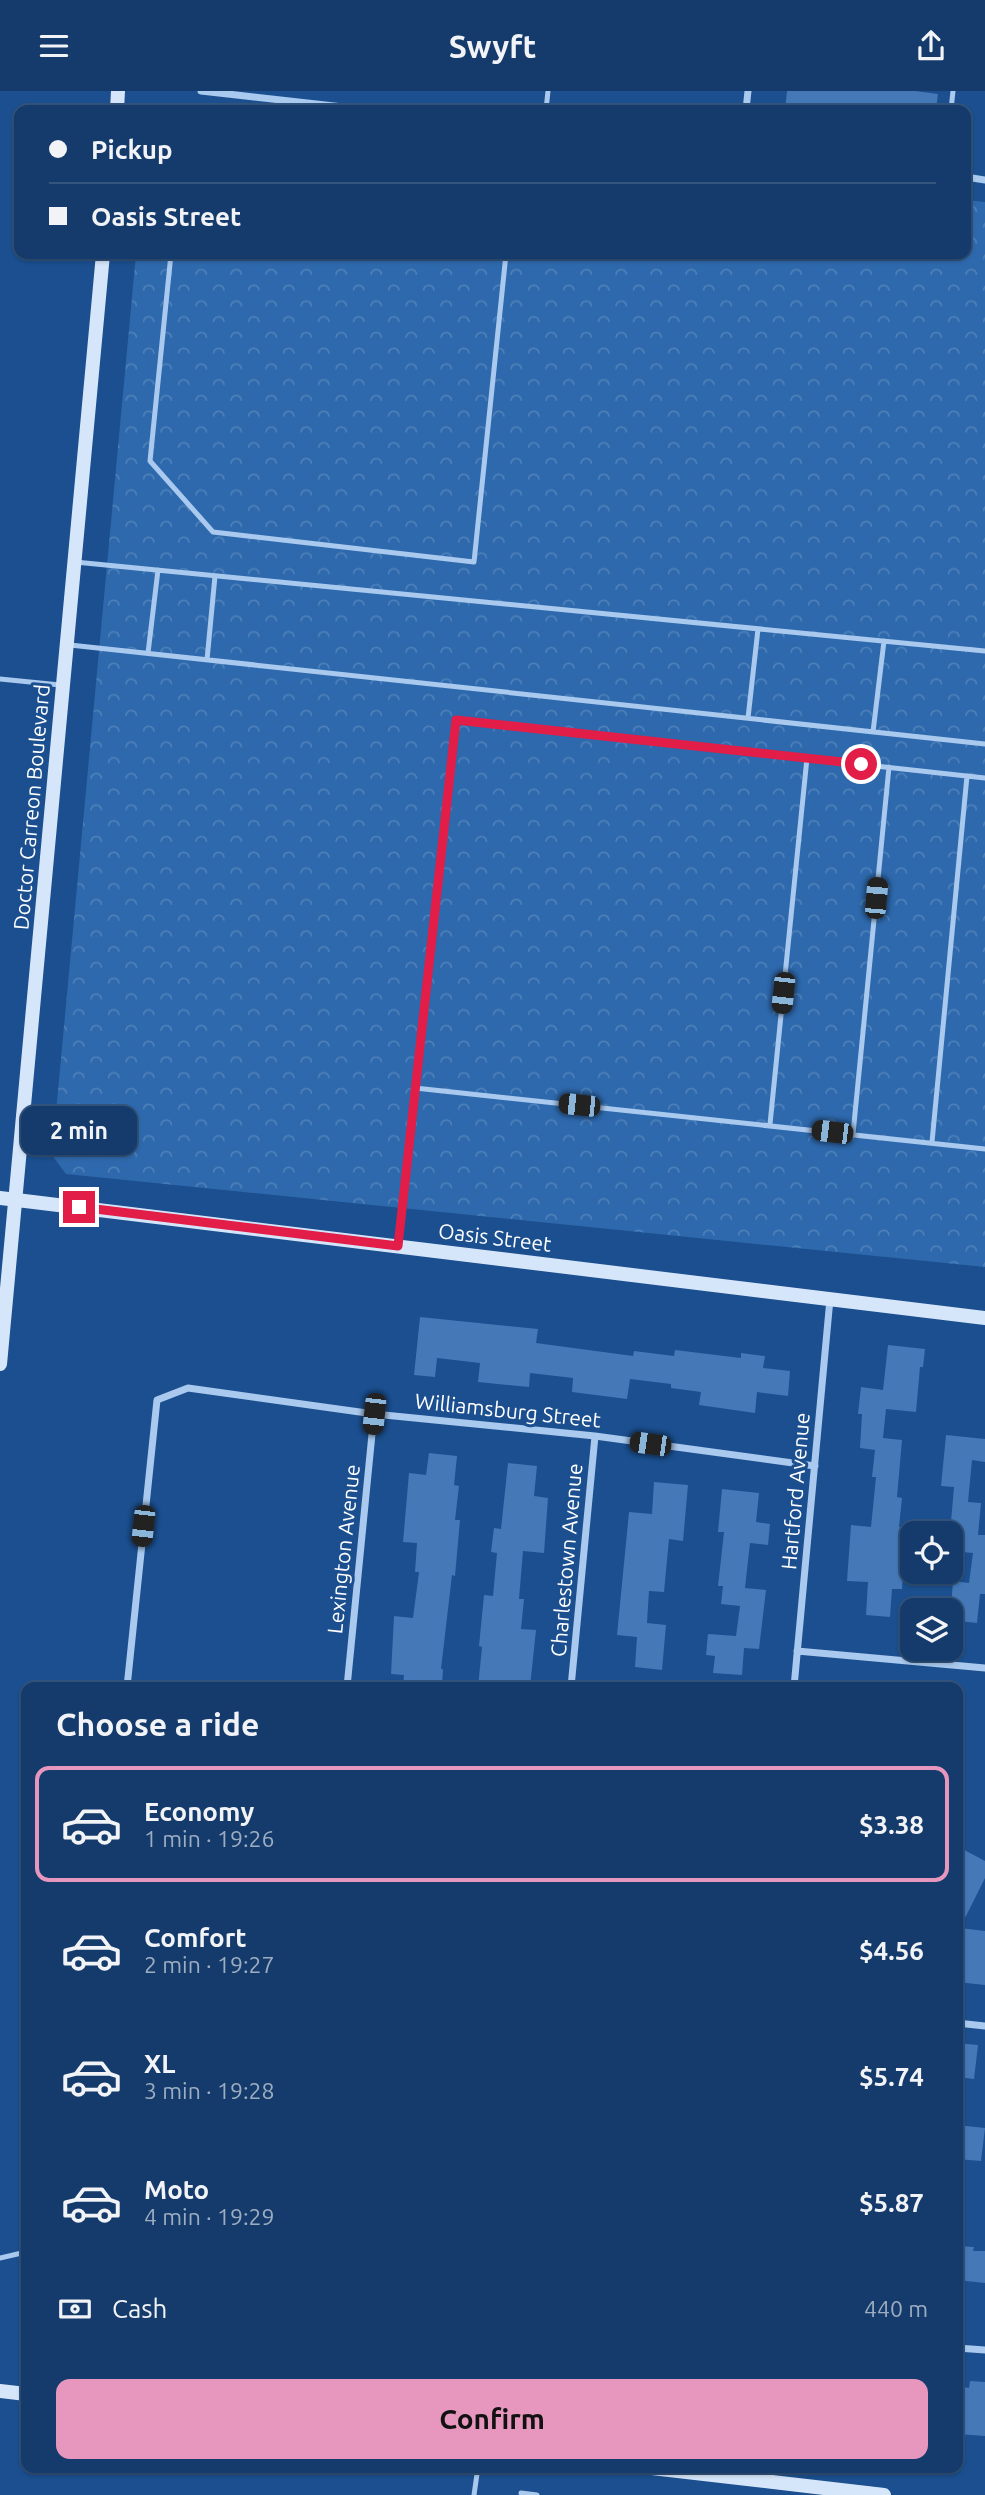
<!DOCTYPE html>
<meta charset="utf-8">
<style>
:root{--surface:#143b6b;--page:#214673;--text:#f1f3f6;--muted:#9dadc1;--line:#33557e;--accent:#e797bd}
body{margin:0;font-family:Ubuntu,sans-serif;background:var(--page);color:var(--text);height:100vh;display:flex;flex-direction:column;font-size:26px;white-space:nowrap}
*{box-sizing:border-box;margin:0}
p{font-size:23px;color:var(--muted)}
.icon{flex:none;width:38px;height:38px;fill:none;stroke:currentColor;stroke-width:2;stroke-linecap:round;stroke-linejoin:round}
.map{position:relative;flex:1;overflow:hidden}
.side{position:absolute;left:21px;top:1591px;width:942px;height:791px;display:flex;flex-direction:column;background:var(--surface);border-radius:14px;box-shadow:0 2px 5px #0004,0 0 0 2px var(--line)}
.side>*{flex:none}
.top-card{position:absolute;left:14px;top:14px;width:957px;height:154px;border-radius:14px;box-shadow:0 2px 5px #0004,0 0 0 2px var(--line);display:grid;align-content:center;height:154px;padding:0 35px;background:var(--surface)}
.controls{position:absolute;left:900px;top:1430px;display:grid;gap:14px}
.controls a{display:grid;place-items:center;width:63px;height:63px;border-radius:14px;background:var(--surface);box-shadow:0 2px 5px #0004,0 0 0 2px var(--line);font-size:35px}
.end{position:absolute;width:32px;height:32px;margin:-16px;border:9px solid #e11d48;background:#fff;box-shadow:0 0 0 4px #fff}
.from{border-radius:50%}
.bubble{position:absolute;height:49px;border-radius:14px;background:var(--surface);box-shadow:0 2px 5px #0004,0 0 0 2px var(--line);font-size:23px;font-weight:700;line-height:49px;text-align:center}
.car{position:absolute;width:21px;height:42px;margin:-21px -10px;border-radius:9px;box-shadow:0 0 5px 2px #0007;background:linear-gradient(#222 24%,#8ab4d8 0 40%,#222 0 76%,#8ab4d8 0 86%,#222 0)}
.top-card b{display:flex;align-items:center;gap:24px;height:66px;font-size:26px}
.top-card b+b{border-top:2px solid var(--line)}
.top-card i{width:18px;height:18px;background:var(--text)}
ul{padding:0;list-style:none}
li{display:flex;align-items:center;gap:21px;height:116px;margin:0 14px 10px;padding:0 21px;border:4px solid transparent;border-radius:14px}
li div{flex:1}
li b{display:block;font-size:26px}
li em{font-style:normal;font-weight:700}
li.current{border-color:var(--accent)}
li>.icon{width:63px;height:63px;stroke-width:1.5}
h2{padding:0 35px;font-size:32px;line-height:84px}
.pay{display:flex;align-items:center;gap:18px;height:77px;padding:0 35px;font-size:26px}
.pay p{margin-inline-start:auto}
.primary-button{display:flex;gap:14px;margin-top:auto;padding:14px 35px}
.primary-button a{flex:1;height:80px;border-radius:14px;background:var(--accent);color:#111;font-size:28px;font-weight:700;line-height:80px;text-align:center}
header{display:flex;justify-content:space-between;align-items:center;height:91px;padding:0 35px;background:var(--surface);font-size:32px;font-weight:700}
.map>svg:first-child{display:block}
</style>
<header><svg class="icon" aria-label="menu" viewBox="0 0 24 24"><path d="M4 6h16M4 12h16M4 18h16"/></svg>Swyft<svg class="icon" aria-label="share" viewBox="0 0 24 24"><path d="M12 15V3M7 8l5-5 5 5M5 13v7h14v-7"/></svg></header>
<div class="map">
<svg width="985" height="2404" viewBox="0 0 985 2404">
<defs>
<pattern id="forest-crowns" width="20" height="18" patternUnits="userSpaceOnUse" patternTransform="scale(1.75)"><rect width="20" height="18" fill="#2e69ad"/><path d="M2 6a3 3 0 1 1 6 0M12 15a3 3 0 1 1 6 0" fill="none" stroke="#4d80b9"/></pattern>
</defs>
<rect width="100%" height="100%" fill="#1b4f8f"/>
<path fill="url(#forest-crowns)" d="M 966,109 L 985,111 L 985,1176 L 66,1083 L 52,1064 L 136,163 L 966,163 Z"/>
<path fill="#4478b7" d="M 787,0 L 915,0 L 938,3 L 936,19 L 785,19 Z
M 420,1226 L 538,1238 L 536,1252 L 633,1265 L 634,1260 L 674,1265 L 675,1259 L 741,1267 L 741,1262 L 765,1265 L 763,1277 L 790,1280 L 788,1305 L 757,1301 L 755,1322 L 699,1314 L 701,1301 L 671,1297 L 671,1293 L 630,1288 L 627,1308 L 572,1301 L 573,1287 L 530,1282 L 529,1296 L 478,1291 L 480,1272 L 437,1267 L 435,1286 L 414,1284 Z
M 888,1254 L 925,1258 L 923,1276 L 920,1276 L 916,1321 L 886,1318 L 883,1347 L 902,1349 L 897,1406 L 902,1407 L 899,1436 L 906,1436 L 902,1498 L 892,1498 L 890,1526 L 866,1524 L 868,1491 L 847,1490 L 851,1434 L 871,1436 L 876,1386 L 872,1386 L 875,1359 L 860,1357 L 862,1323 L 858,1323 L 861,1296 L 883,1299 Z
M 946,1344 L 985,1348 L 985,1371 L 972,1369 L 968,1411 L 981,1412 L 978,1444 L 985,1444 L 985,1503 L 980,1503 L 977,1532 L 950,1529 L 953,1490 L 969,1492 L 973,1462 L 952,1460 L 953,1442 L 950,1442 L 954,1396 L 941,1395 Z
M 429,1362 L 457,1365 L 454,1394 L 459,1395 L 455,1429 L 460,1429 L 455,1485 L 452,1484 L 441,1578 L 443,1578 L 442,1596 L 403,1596 L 404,1584 L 391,1583 L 394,1525 L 413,1527 L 419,1481 L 415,1481 L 417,1452 L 403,1451 L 409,1382 L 426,1384 Z
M 508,1372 L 537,1375 L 534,1405 L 548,1407 L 544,1462 L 523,1460 L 519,1508 L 524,1508 L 521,1538 L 536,1539 L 530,1596 L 478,1596 L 482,1556 L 479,1555 L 484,1504 L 493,1505 L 497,1462 L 491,1461 L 494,1437 L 501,1438 Z
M 654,1391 L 688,1394 L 683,1450 L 669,1448 L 664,1501 L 649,1500 L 647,1532 L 666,1534 L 662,1579 L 635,1576 L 637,1546 L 617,1544 L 629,1421 L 652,1423 Z
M 722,1398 L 759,1402 L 756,1431 L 770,1433 L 768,1454 L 750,1452 L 745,1497 L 766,1499 L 759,1558 L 744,1557 L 742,1584 L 713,1582 L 715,1565 L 706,1564 L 708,1543 L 736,1545 L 740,1515 L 721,1513 L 723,1495 L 718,1495 L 724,1441 L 718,1441 Z
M 957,1755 L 985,1770 L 985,1787 L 960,1837 L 985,1840 L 985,1894 L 957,1891 Z
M 957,1952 L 978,1954 L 974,1988 L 957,1986 Z
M 957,2034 L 985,2037 L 981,2070 L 957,2068 Z
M 957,2155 L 974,2156 L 973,2160 L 985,2160 L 985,2192 L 957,2189 Z
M 970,2290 L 985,2291 L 985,2345 L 957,2343 L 957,2307 L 962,2307 L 963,2296 L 969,2297 Z"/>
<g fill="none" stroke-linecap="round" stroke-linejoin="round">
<path stroke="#a9c9ee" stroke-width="5" d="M 546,19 L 548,0
M 951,19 L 953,0
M 171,163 L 150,370 L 213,441 L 474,471 L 506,163
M 75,471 L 985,560
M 70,554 L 985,653
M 148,562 L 158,479
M 207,569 L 215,485
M 0,588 L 60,594
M 748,627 L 758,538
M 873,641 L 884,550
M 415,997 L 985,1058
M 770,1033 L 807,667
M 853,1043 L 889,676
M 932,1051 L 967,685
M 398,1155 L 456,629 L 985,687
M 0,2167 L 26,2161
M 521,2402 L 537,2404
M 474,2404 L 478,2376"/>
<path stroke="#a9c9ee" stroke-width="7" d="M 201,0 L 370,19
M 746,19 L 748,0
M 966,86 L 985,89
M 797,1560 L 985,1577
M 127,1596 L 157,1309 L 188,1297 L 374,1323 L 595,1345 L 815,1375
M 347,1596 L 374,1323
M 571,1596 L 595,1345
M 794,1596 L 830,1208
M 957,1932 L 985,1935
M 957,2257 L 985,2259"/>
<path stroke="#d6e6fa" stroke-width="14" d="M 117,19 L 118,0
M 0,1107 L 985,1227
M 0,1273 L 103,163
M 0,2300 L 26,2303
M 643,2376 L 884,2404"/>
</g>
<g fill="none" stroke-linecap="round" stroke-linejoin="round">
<path stroke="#e11d48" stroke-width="9" d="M 79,1116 L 398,1155 L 456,629 L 861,673"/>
</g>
<g text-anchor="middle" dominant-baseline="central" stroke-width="6" stroke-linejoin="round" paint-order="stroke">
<g font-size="21" fill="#fff" stroke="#1b4f8f">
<text transform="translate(31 716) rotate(-85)">Doctor Carreon Boulevard</text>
<text transform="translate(495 1146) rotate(7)">Oasis Street</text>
<text transform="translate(508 1319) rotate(6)">Williamsburg Street</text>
<text transform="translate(795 1400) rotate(-85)">Hartford Avenue</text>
<text transform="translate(343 1458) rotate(-84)">Lexington Avenue</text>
<text transform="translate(566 1469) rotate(-85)">Charlestown Avenue</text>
</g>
</g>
</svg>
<div class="controls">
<a><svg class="icon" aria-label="locate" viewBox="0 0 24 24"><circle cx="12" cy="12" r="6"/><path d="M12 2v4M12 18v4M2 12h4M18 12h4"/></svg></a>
<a><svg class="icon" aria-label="layers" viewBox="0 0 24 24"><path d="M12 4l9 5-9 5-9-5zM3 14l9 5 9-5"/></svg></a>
</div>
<i class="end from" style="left:861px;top:673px"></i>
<i class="end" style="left:79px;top:1116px"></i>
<div class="bubble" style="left:21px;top:1015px;width:116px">2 min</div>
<i class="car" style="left:876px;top:807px;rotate:5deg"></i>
<i class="car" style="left:783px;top:902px;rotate:186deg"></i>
<i class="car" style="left:579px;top:1014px;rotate:276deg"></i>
<i class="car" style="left:832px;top:1041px;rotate:277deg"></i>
<i class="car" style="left:374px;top:1323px;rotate:186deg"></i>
<i class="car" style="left:650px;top:1353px;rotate:278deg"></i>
<i class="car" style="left:143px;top:1435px;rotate:186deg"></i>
<div class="top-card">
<b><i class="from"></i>Pickup</b>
<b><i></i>Oasis Street</b>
</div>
<section class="side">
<h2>Choose a ride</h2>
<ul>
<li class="current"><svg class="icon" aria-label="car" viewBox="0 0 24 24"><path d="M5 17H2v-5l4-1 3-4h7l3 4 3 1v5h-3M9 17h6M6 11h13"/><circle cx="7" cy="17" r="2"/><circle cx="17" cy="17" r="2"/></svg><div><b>Economy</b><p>1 min · 19:26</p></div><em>$3.38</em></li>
<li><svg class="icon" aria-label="car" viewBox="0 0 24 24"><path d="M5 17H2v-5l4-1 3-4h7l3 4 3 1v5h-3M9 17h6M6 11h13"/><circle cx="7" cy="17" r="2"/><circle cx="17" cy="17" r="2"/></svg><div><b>Comfort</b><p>2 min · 19:27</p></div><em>$4.56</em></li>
<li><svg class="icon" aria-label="car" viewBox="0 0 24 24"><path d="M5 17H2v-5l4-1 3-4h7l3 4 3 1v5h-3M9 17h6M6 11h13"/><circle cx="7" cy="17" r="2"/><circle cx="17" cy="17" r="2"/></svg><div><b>XL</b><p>3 min · 19:28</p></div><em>$5.74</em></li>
<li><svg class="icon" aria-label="car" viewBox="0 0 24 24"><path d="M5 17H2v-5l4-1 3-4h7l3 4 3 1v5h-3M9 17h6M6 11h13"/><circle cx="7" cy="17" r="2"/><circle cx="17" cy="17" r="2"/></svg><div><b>Moto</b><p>4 min · 19:29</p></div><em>$5.87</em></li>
</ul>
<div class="pay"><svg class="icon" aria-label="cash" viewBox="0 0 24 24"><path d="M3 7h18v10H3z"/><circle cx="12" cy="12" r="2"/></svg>Cash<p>440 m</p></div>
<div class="primary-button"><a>Confirm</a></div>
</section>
</div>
